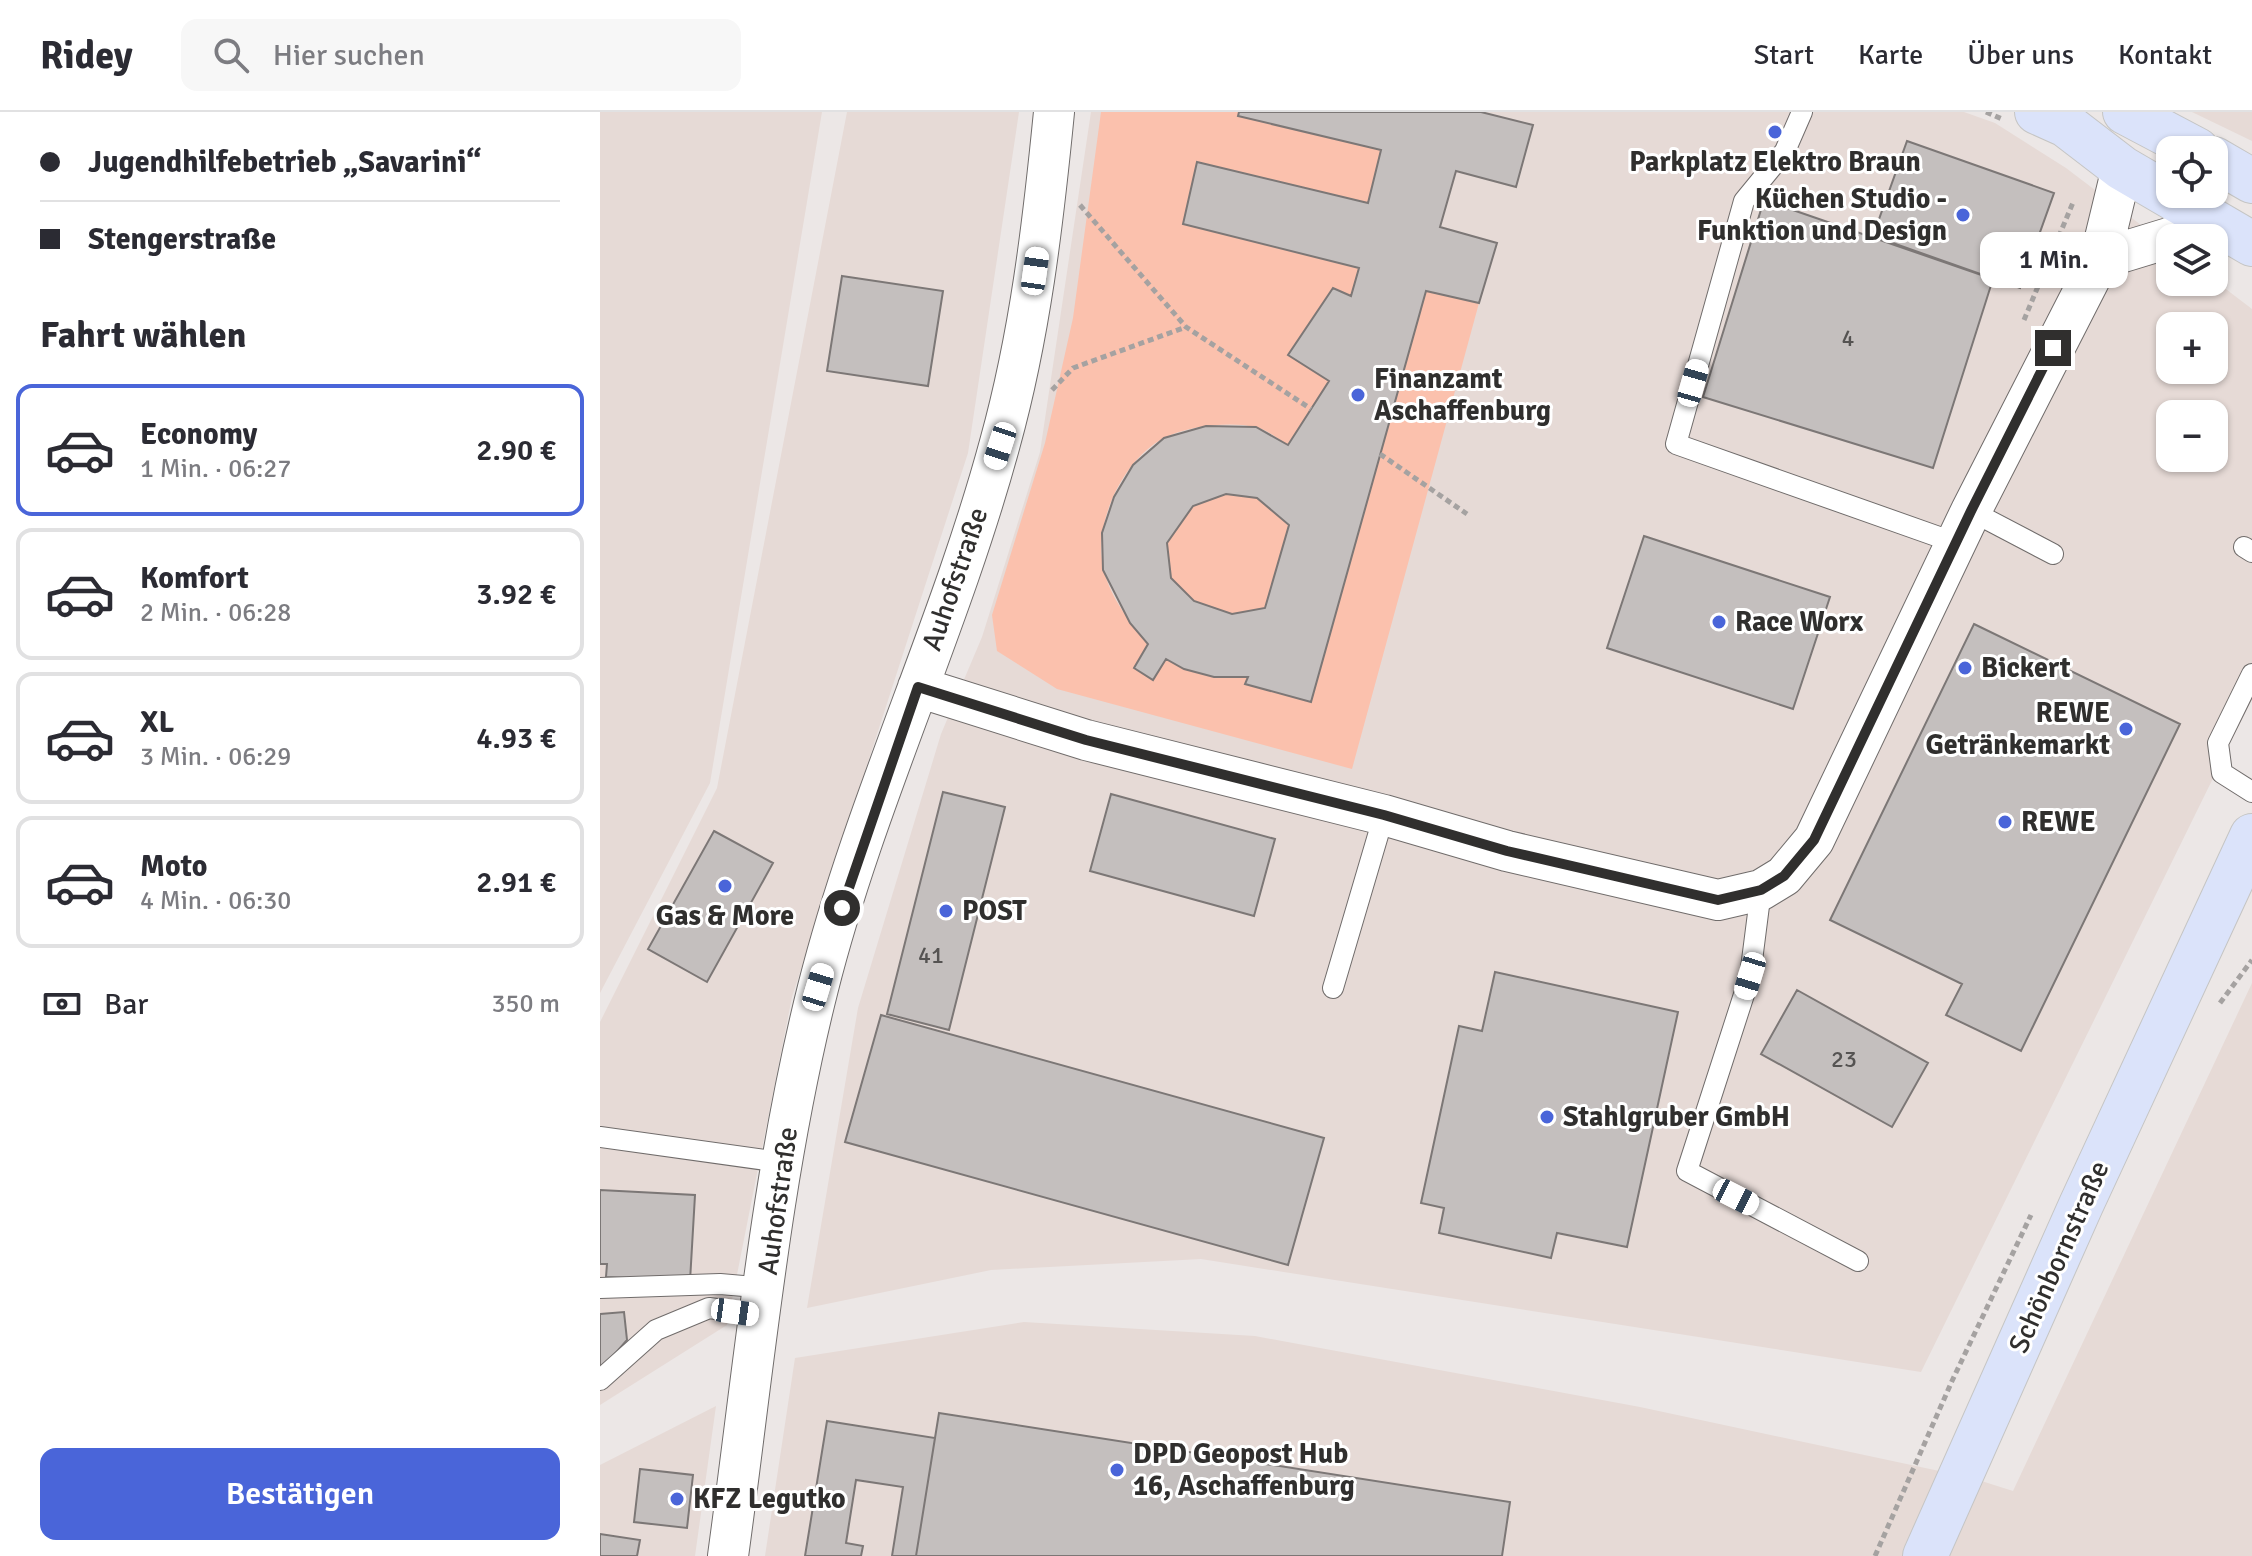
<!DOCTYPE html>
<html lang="de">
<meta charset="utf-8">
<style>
:root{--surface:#fff;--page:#f7f7f7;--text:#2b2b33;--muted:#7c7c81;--line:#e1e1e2;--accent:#4a65d9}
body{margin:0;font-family:Signika,sans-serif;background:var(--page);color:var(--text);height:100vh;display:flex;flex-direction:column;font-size:30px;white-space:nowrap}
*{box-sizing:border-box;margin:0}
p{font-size:26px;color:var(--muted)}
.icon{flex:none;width:44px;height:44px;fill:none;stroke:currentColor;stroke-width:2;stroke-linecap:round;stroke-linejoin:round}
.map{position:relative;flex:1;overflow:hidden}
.side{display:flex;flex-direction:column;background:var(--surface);width:600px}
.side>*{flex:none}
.banner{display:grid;align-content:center;height:176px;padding:0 40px;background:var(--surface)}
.tools{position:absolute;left:1556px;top:24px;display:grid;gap:16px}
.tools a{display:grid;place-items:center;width:72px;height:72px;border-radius:16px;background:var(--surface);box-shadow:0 2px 6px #0004;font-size:40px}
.end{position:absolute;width:36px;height:36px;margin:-18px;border:10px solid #302f2e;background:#fff;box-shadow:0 0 0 4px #fff}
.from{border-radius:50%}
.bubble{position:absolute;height:56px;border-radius:16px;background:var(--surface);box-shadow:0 2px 6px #0004;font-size:26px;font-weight:600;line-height:56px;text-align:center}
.car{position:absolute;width:24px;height:48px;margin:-24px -12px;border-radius:10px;box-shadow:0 0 6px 2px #0007;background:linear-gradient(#fff 24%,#345 0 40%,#fff 0 76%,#345 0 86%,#fff 0)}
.banner b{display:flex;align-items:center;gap:28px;height:76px;font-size:30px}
.banner b+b{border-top:2px solid var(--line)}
.banner i{width:20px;height:20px;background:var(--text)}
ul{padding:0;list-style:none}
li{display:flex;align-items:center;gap:24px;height:132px;margin:0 16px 12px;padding:0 24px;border:4px solid var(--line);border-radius:16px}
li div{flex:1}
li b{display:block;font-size:30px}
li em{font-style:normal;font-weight:600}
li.active{border-color:var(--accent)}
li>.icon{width:72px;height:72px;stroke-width:1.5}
h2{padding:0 40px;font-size:36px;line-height:96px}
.pay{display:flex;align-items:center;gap:20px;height:88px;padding:0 40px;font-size:30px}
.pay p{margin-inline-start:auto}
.cta{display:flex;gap:16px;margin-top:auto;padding:16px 40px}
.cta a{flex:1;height:92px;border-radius:16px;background:var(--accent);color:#fff;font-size:32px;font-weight:600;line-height:92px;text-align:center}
header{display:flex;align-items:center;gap:48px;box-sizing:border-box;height:112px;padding:0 40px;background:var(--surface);border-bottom:2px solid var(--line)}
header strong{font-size:38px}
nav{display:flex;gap:44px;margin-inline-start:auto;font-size:28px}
.search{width:560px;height:72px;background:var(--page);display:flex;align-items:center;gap:20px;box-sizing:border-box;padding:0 28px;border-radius:16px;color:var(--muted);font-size:30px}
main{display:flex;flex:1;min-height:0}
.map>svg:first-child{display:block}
</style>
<header>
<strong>Ridey</strong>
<div class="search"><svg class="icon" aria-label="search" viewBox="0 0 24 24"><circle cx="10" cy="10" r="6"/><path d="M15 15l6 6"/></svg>Hier suchen</div>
<nav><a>Start</a><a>Karte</a><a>Über uns</a><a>Kontakt</a></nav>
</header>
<main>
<section class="side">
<div class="banner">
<b><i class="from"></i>Jugendhilfebetrieb „Savarini“</b>
<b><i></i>Stengerstraße</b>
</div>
<h2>Fahrt wählen</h2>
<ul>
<li class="active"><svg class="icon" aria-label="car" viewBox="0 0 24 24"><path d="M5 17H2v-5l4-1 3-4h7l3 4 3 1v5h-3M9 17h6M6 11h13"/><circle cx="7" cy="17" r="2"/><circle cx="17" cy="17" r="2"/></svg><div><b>Economy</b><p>1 Min. · 06:27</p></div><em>2.90 €</em></li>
<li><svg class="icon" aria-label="car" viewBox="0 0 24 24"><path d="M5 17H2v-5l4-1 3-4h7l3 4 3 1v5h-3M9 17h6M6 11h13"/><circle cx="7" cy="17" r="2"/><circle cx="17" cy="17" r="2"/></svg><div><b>Komfort</b><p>2 Min. · 06:28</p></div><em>3.92 €</em></li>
<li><svg class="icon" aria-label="car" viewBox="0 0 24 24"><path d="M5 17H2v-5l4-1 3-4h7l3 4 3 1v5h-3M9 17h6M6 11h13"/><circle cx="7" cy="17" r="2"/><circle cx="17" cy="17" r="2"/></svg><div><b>XL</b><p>3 Min. · 06:29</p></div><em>4.93 €</em></li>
<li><svg class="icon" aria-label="car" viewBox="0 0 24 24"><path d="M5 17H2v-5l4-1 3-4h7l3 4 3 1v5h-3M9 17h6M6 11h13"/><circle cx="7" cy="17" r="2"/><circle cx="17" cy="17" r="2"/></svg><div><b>Moto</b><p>4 Min. · 06:30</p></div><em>2.91 €</em></li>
</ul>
<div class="pay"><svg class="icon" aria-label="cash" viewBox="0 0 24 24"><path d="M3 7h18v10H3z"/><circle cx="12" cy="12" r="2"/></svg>Bar<p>350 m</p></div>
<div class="cta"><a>Bestätigen</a></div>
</section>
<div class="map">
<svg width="1652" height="1444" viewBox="0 0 1652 1444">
<rect width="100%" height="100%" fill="#ece7e6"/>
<path fill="#e6dad6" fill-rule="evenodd" d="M 0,0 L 222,0 L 110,671 L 0,881 Z
M 247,0 L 419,0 L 368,341 L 192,885 L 127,1213 L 0,1293 L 0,910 L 117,676 Z
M 491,0 L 1364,0 L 1395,11 L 1466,56 L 1570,135 L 1570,170 L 1614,168 L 1652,197 L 1652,587 L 1321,1260 L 601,1147 L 391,1158 L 207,1196 L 258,896 L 341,622 L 382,525 L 440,340 ZM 1570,214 L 1614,214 L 1614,258 L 1570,258 ZM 1570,302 L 1614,302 L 1614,346 L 1570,346 Z
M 1592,0 L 1652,0 L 1652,29 Z
M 1652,871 L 1652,1444 L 165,1444 L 195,1246 L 424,1210 L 655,1224 L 1040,1295 L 1372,1366 L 1413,1379 Z
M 116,1294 L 95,1444 L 0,1444 L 0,1353 Z"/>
<path fill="#fbc1ad" d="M 501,0 L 639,0 L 639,4 L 781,38 L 768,91 L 597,50 L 583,112 L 759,156 L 751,184 L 732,177 L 688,242 L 729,269 L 688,333 C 678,327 666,317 655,315 C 630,309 587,314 564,326 C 522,348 492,413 504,459 C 511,486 530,511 548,532 L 535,557 L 553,567 L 566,547 C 592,562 618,568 648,565 L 646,572 L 711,590 L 826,179 L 879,191 L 752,657 L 457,577 L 397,539 L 392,503 L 445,331 L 473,206 Z
M 626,382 L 657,386 L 689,413 L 665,496 L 632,502 L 594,489 L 571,466 L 567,431 L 593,394 Z"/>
<path fill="#c4bfbe" stroke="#7c7776" stroke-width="2" fill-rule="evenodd" d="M 639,0 L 881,0 L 933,13 L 916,75 L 856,59 L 840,115 L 897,131 L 879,191 L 826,179 L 711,590 L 645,572 L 648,565 L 614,565 L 584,557 L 566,547 L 553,568 L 534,556 L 548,532 L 530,511 L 503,458 L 502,421 L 514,385 L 533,353 L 564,326 L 606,314 L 656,315 L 688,333 L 729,269 L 688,243 L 733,176 L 751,184 L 759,156 L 583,112 L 597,50 L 768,91 L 781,38 L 638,4 ZM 626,382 L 657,386 L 689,413 L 665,496 L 632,502 L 594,489 L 571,466 L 567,431 L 593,394 Z
M 1307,29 L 1454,81 L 1420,176 L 1273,124 Z
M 1164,88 L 1393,167 L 1333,356 L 1103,285 Z
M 242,164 L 343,179 L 328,274 L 227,259 Z
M 1044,424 L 1230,485 L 1193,597 L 1007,536 Z
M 1374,512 L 1580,612 L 1421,939 L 1346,903 L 1362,872 L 1230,808 Z
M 343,680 L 405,695 L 349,918 L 287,902 Z
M 511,682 L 675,727 L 654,804 L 490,759 Z
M 114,719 L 173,751 L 107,870 L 48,837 Z
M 895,860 L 1078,900 L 1027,1135 L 957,1121 L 951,1146 L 839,1121 L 844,1096 L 821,1091 L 859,914 L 882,919 Z
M 1197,878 L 1328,951 L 1292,1015 L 1161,942 Z
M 281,903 L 724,1026 L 688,1153 L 245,1030 Z
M 0,1078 L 95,1083 L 90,1169 L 6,1165 L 7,1152 L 0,1152 Z
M 24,1200 L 27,1228 L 0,1259 L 0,1202 Z
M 339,1301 L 910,1390 L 902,1444 L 316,1444 Z
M 227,1309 L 335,1326 L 316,1444 L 292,1444 L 303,1375 L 256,1368 L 246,1431 L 263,1434 L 261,1444 L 205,1444 Z
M 40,1357 L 93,1363 L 87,1416 L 34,1410 Z
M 0,1422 L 40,1428 L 37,1444 L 0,1444 Z"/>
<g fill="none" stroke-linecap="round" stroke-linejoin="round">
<g stroke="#706c6b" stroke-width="22">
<path id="lane" d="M 1202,0 L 1185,39 L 1144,89 L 1076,332 L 1356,431
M 1371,399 L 1453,442
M 1644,435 L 1652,440
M 1652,562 L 1618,631 L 1622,661 L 1652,680
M 1161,778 L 1150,864 L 1087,1059 L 1258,1149
M 733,876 L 784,703
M 0,1025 L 180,1050
M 0,1176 L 120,1172 L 166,1176
M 0,1268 L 56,1218 L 109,1196 L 161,1203"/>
</g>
<g stroke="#706c6b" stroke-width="42">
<path id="street" d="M 1500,147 L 1618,111
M 318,575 L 486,628 L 784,703 L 907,739 L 1118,788 L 1161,778 L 1184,764 L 1214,728 L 1371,399 L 1500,147 L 1522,56
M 128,1444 C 154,1255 171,1062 218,876 C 265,690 350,516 400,331 C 430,223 443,112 454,0"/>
</g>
<g stroke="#c5c5c4" stroke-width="46">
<path id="primary" d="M 1437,0 L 1466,13 L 1522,56 L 1652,132
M 1525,0 L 1597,38
M 1614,47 L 1652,69
M 1325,1444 L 1481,1093 L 1652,724"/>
</g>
<path stroke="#a5a2a1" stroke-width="5" stroke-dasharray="6 4" stroke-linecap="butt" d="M 1386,0 L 1402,7
M 480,93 L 586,215 L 711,297
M 1424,208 L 1474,88
M 452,278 L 473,256 L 586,215
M 780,342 L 867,402
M 1620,891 L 1652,848
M 1275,1444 L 1352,1269 L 1431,1103"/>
<use href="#lane" stroke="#fff" stroke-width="20"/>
<use href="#street" stroke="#fff" stroke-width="40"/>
<use href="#primary" stroke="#dbe3fa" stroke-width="44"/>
</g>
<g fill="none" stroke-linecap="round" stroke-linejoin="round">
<path stroke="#302f2e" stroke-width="10" d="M 242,796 L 318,575 L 486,628 L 784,703 L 907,739 L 1118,788 L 1161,778 L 1184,764 L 1214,728 L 1371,399 L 1453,236"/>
</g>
<g fill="#4a65d9" stroke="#fff" stroke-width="3">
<circle cx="1175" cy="20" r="8"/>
<circle cx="1363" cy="103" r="8"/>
<circle cx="758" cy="283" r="8"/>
<circle cx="1119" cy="510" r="8"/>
<circle cx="1365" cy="556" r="8"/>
<circle cx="1526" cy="617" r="8"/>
<circle cx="1405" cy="710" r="8"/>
<circle cx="125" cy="774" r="8"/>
<circle cx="346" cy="799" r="8"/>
<circle cx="947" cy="1005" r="8"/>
<circle cx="517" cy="1358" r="8"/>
<circle cx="77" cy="1387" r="8"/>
</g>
<g text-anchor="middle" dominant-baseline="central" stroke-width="6" stroke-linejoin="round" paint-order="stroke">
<g font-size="24" fill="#555352">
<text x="1248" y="226">4</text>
<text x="331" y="843">41</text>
<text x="1244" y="947">23</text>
</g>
<g font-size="28" font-weight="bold" fill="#302f2e" stroke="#fff" text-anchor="start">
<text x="1175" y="50" text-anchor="middle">Parkplatz Elektro Braun</text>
<text x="1347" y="87" text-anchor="end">Küchen Studio -<tspan x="1347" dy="32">Funktion und Design</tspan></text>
<text x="774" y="267">Finanzamt<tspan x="774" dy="32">Aschaffenburg</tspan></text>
<text x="1135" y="510">Race Worx</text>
<text x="1381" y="556">Bickert</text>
<text x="1510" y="601" text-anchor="end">REWE<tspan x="1510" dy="32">Getränkemarkt</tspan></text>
<text x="1421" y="710">REWE</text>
<text x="362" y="799">POST</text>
<text x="125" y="804" text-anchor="middle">Gas &amp; More</text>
<text x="963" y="1005">Stahlgruber GmbH</text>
<text x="533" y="1342">DPD Geopost Hub<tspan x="533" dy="32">16, Aschaffenburg</tspan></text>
<text x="93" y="1387">KFZ Legutko</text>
</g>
<g font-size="28" fill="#302f2e" stroke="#fff">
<text transform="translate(355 467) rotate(-71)">Auhofstraße</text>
<text transform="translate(178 1089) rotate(-82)">Auhofstraße</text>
<text transform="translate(1459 1145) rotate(-66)">Schönbornstraße</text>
</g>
</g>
</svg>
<div class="tools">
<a><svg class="icon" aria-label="locate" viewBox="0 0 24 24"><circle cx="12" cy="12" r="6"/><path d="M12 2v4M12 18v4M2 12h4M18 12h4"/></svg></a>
<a><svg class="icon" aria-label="layers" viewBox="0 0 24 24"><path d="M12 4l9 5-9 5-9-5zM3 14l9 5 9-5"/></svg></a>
<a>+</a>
<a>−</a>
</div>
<i class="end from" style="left:242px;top:796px"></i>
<i class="end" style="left:1453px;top:236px"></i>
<div class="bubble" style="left:1380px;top:120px;width:148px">1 Min.</div>
<i class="car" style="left:435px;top:159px;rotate:8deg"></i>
<i class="car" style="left:1093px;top:271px;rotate:16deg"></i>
<i class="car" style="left:400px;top:334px;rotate:198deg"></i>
<i class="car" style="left:1150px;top:864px;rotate:197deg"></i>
<i class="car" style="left:218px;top:875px;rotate:17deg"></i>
<i class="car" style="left:1136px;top:1085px;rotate:117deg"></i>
<i class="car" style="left:135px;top:1200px;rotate:98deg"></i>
</div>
</main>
